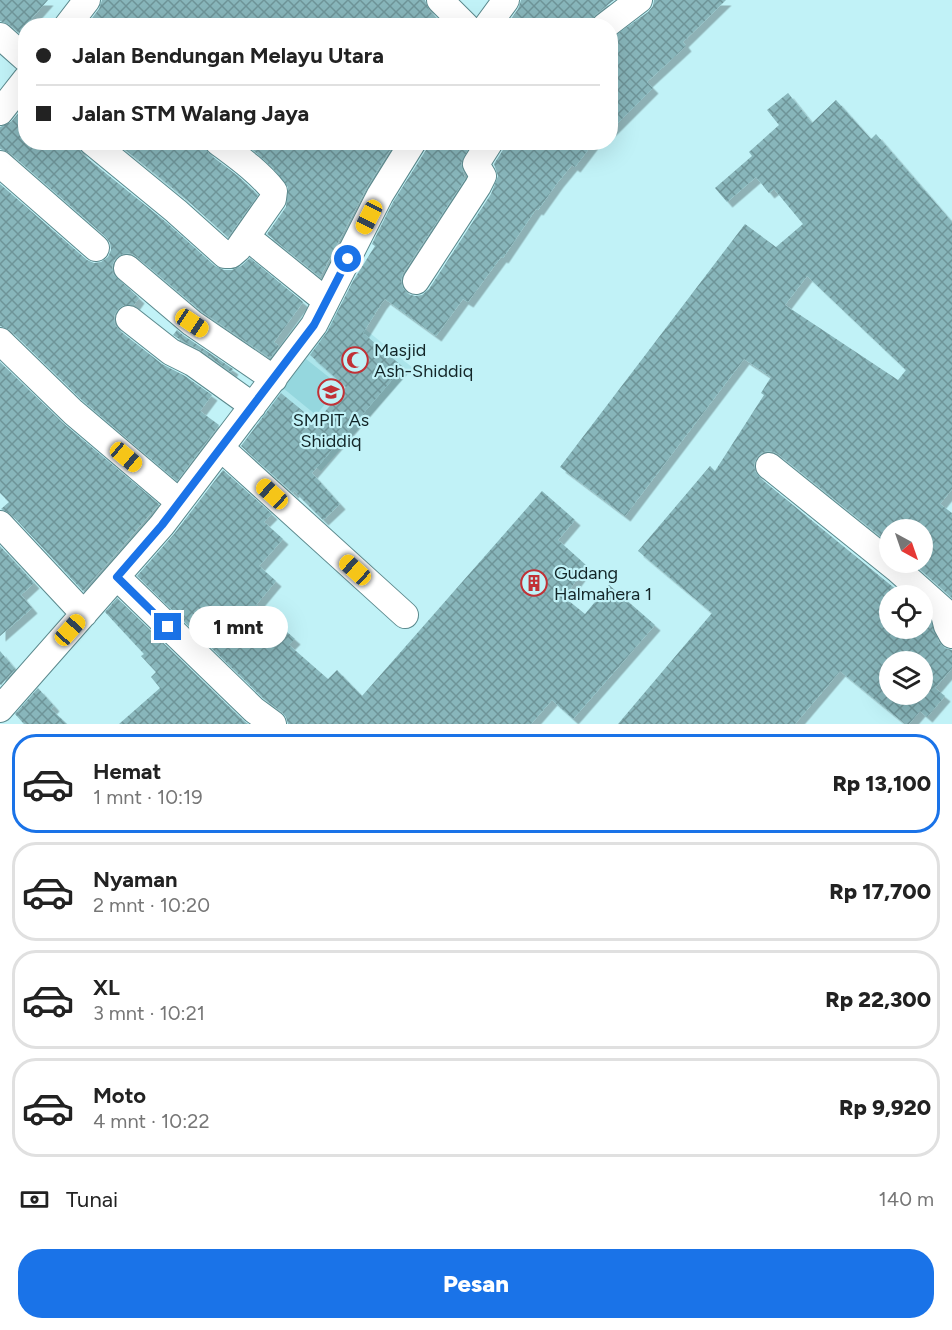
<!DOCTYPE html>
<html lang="id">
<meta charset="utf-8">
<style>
:root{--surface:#fff;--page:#f2f2f2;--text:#222;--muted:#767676;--line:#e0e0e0;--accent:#1a73e8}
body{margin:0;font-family:Figtree,sans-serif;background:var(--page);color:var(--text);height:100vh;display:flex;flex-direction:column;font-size:22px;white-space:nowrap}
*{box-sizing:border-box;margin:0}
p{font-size:20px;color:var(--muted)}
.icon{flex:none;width:33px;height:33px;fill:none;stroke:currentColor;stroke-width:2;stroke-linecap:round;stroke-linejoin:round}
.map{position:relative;height:724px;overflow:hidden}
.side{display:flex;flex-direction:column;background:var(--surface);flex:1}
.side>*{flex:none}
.hud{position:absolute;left:18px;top:18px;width:600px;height:132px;border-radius:24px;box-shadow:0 6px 24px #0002;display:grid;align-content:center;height:132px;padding:0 18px;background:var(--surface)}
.needle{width:39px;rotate:140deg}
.buttons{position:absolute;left:879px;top:519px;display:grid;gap:12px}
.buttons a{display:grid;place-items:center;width:54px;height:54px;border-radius:50%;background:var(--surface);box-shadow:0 6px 24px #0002;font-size:30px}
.end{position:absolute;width:27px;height:27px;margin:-14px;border:8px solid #1a73e8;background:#fff;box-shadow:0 0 0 3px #fff}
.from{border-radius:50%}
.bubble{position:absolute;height:42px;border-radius:21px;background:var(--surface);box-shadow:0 6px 24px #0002;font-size:20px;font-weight:800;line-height:42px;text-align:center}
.car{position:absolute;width:18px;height:36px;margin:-18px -9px;border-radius:8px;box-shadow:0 0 4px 2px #0007;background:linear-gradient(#f5c518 24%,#345 0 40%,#f5c518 0 76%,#345 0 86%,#f5c518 0)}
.hud b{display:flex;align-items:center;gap:21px;height:57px;font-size:22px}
.hud b+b{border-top:2px solid var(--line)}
.hud i{width:15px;height:15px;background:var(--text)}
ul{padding:10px 0 0;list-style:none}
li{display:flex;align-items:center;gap:18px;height:99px;margin:0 12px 9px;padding:0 6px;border:3px solid var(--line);border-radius:24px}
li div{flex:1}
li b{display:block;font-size:22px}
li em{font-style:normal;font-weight:800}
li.current{border-color:var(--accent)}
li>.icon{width:54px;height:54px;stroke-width:1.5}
.pay{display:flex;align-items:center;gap:15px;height:66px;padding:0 18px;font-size:22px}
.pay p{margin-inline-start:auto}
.button{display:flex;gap:12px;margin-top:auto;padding:12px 18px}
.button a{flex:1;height:69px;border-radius:24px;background:var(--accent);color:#fff;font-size:24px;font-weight:800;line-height:69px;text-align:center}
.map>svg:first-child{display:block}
</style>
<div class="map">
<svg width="952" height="724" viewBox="0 0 952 724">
<defs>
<pattern id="building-cross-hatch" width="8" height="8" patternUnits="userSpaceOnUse" patternTransform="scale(1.5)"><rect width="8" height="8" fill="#88b6bb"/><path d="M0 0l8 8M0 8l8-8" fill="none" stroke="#6e9498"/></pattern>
<filter id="shadow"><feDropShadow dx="5.5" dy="5.5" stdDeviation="0" flood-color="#0004"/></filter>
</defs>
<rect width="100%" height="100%" fill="#c1f2f7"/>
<path fill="#ace5eb" d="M 333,303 L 413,368 L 321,471 L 253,417 Z"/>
<path fill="#95d7de" d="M 306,359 L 340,386 L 316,415 L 283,388 Z"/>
<path fill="url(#building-cross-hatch)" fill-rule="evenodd" filter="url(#shadow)" d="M 0,0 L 48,0 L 26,25 L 26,39 L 10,25 L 0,21 Z
M 102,0 L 425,0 L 429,10 L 444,26 L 86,26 L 99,9 Z
M 521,0 L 614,0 L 595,15 L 590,26 L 506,26 L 518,9 Z
M 654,0 L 726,0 L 683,42 L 686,46 L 647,82 L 653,88 L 610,131 L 610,39 L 648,12 L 653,6 Z
M 788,93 L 812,123 L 836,100 L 871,139 L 876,134 L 952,222 L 952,489 L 940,504 L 952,513 L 952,598 L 912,562 L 922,562 L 922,530 L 890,530 L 890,544 L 778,454 L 771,451 L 763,452 L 757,457 L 754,464 L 755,471 L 760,478 L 904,596 L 890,596 L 890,628 L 922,628 L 922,612 L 930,618 L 939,642 L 945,648 L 952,650 L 952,668 L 935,688 L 945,696 L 927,717 L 920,711 L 909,724 L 905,724 L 840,671 L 795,724 L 618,724 L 712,613 L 638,551 L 710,466 L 715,471 L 764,395 L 761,393 L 771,377 L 744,359 L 625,516 L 560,467 L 745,224 L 776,247 L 803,224 L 774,189 L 769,193 L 756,177 L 727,202 L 715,188 L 752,156 L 749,152 L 779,125 L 767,110 ZM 807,276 L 906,370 L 898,380 L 785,305 ZM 890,662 L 922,662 L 922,694 L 890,694 Z
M 26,104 L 26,142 L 77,142 L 82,154 L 166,222 L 215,266 L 224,270 L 232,270 L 241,266 L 250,258 L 303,302 L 274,342 L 279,346 L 270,358 L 201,311 L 137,257 L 130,253 L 123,254 L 115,259 L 112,266 L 113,274 L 139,298 L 134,305 L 124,305 L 118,309 L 114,316 L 115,325 L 120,331 L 162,364 L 185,376 L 212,395 L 200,411 L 219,425 L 177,481 L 83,401 L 10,330 L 0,326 L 0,184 L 87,260 L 94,263 L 101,262 L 108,257 L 111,250 L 110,243 L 106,237 L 10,153 L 0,149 L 0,127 L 11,122 Z
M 116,142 L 203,142 L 209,154 L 238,176 L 258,195 L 228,237 L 186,199 Z
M 244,142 L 395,142 L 367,187 L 320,277 L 267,234 L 286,207 L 288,187 L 272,167 Z
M 428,142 L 472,142 L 461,163 L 465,179 L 403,273 L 401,281 L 403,288 L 408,294 L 415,296 L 422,295 L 429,289 L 491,194 L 498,176 L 494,164 L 508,142 L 594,142 L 575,167 L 572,165 L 558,182 L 538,210 L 536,209 L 503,258 L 501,257 L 468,302 L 463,299 L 436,336 L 385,299 L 381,304 L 363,333 L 403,367 L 312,473 L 340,504 L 323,520 L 294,491 L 293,493 L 241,446 L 281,393 L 316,422 L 346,387 L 310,355 L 327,332 L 353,281 L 375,246 L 372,244 L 393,202 L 426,150 Z
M 177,330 L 183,335 L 233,369 L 231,372 L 202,351 L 179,339 L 173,335 Z
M 0,362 L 63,423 L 159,504 L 83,591 L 11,514 L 1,509 L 9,502 L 0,493 Z
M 223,470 L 272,514 L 264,522 L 283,539 L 259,566 L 276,581 L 256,605 L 295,639 L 289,645 L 328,679 L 337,670 L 362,696 L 542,491 L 575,520 L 558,540 L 587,566 L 564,597 L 585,614 L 609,585 L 655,625 L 573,719 L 552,700 L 531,724 L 288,724 L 286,717 L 282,712 L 264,699 L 137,576 L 174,534 Z
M 0,546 L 34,583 L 21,595 L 32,608 L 0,636 Z
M 117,598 L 244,721 L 248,724 L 119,724 L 160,688 L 151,677 L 156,672 L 141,656 L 144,654 L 105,612 Z
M 0,651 L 15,669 L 1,685 L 0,684 Z
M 38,688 L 54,706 L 51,709 L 67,724 L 24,724 L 15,714 Z"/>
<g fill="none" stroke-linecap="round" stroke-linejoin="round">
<g stroke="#5b898d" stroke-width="28">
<path id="minor" d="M 440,0 L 466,26
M 67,26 L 87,0
M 487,26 L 506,0
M 605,26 L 639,0
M 0,36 L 26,59
M 0,112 L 26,79
M 92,142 L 176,211 L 225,255 L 231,255 L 238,249 L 273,199 L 274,191 C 258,171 238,157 218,142
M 0,164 L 96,248
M 247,237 L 326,301
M 127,268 L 192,323 L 274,379
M 416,281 L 478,186 L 483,176 L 476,164 L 490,142
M 129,319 L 171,352 L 193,363 L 253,406
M 0,341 L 73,412 L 179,502
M 221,448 L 405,615
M 769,466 L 897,569 L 943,610 L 947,626 L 952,635
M 0,524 L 84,614
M 117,577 L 254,710 L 273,724
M 0,709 L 162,525 L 314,325 L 380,195 L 413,142"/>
</g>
<use href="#minor" stroke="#fff" stroke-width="26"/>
</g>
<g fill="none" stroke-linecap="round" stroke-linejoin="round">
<path stroke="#1a73e8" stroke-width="8" d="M 168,627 L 117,577 L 162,525 L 314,325 L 348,259"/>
</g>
<defs>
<g id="mosque-ring" transform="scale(1.35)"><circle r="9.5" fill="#c1f2f7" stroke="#c13136" stroke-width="1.5"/><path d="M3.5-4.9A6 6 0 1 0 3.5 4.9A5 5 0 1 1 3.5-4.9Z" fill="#c13136"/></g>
<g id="school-ring" transform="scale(1.35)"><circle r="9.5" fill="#c1f2f7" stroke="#c13136" stroke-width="1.5"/><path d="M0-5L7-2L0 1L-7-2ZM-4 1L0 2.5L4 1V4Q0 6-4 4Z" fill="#c13136"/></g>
<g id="building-ring" transform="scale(1.35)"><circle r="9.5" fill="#c1f2f7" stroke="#c13136" stroke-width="1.5"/><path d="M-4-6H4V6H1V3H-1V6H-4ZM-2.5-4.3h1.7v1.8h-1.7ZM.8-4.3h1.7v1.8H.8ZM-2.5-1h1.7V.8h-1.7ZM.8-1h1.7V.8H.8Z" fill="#c13136"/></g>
</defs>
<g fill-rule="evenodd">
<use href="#mosque-ring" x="355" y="360"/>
<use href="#school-ring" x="331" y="392"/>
<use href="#building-ring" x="534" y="583"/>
</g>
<g text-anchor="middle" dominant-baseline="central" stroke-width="4.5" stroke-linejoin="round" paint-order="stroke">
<g font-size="18" fill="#132628" stroke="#c1f2f7" text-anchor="start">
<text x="374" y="350">Masjid<tspan x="374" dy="21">Ash-Shiddiq</tspan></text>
<text x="331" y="420" text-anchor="middle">SMPIT As<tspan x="331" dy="21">Shiddiq</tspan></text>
<text x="554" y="573">Gudang<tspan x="554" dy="21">Halmahera 1</tspan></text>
</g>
</g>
</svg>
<div class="buttons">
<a><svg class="needle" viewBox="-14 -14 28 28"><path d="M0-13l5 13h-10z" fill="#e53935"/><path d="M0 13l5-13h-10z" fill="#767676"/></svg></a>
<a><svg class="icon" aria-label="locate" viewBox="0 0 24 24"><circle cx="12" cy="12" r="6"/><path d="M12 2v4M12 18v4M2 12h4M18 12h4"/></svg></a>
<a><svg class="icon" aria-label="layers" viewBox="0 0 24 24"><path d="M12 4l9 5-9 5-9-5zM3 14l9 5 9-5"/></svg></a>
</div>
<i class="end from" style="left:348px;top:259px"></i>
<i class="end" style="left:168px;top:627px"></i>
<div class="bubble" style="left:189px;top:606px;width:99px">1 mnt</div>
<i class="car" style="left:369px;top:217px;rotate:207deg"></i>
<i class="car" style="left:192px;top:323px;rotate:124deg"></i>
<i class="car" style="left:126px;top:457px;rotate:130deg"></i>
<i class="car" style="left:272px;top:494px;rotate:312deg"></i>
<i class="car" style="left:355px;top:570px;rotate:312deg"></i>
<i class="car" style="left:70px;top:630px;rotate:42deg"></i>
<div class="hud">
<b><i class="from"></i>Jalan Bendungan Melayu Utara</b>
<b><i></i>Jalan STM Walang Jaya</b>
</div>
</div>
<section class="side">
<ul>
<li class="current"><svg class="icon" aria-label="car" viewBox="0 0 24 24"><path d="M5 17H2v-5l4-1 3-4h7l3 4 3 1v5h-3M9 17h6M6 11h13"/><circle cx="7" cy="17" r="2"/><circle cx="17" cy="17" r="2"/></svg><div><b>Hemat</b><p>1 mnt · 10:19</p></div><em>Rp 13,100</em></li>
<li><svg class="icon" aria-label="car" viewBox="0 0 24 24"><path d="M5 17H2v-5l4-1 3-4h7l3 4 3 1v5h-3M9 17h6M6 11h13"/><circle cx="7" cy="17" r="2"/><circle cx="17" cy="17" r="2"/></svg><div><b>Nyaman</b><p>2 mnt · 10:20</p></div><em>Rp 17,700</em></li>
<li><svg class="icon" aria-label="car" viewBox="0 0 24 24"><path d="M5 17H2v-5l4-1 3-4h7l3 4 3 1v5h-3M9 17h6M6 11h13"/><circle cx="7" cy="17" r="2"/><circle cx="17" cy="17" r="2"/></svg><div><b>XL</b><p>3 mnt · 10:21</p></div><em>Rp 22,300</em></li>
<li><svg class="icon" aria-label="car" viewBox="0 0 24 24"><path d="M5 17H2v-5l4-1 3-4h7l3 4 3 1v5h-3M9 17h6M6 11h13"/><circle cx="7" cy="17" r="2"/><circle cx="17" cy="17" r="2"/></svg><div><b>Moto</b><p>4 mnt · 10:22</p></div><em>Rp 9,920</em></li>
</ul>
<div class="pay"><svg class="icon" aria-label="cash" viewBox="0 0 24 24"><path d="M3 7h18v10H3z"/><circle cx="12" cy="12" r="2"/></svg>Tunai<p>140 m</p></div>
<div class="button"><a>Pesan</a></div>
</section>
